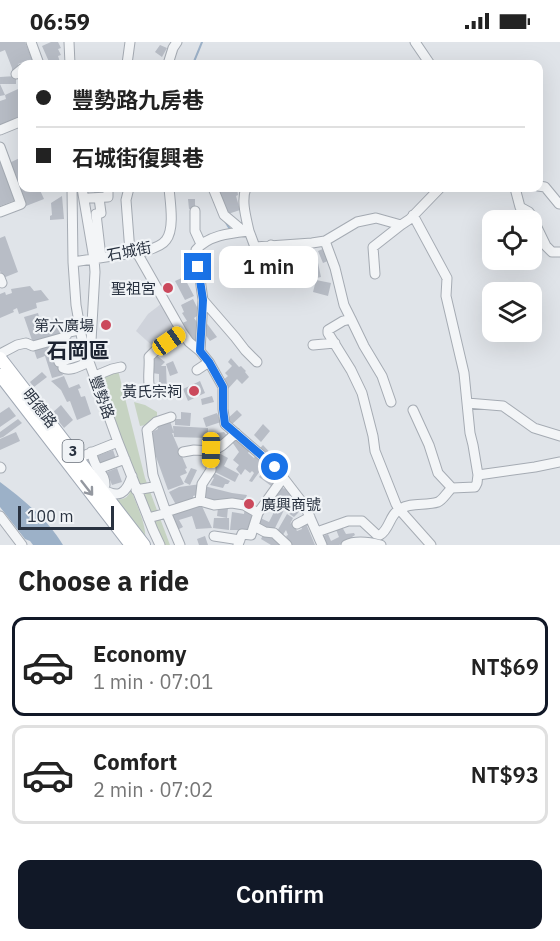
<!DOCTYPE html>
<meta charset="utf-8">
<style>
:root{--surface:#fff;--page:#f2f2f2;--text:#222;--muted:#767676;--line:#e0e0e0;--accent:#111827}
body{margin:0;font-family:"IBM Plex Sans","Noto Sans TC",sans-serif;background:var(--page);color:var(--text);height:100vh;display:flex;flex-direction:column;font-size:22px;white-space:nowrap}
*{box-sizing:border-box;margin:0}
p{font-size:20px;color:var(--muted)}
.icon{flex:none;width:33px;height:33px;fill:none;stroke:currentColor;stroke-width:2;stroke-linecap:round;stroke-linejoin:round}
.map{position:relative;height:503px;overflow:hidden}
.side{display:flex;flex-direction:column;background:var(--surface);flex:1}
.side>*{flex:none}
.guide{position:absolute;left:18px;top:18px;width:525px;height:132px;border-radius:12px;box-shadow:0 6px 24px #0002;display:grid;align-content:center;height:132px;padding:0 18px;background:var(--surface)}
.buttons{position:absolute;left:482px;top:168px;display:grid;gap:12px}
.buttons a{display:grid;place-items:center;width:60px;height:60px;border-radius:12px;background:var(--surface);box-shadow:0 6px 24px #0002;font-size:30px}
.scale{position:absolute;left:18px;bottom:15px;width:96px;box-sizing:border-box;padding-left:6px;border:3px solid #293240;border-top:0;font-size:16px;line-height:21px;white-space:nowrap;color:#293240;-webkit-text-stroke:4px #f0f3f6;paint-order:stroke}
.end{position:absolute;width:27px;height:27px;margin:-14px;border:8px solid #1a73e8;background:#fff;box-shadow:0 0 0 3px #fff}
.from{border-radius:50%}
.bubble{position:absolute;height:42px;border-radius:12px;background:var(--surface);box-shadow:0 6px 24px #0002;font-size:20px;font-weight:600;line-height:42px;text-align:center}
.car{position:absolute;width:18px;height:36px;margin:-18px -9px;border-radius:8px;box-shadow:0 0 4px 2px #0007;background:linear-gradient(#f5c518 24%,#345 0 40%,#f5c518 0 76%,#345 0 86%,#f5c518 0)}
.guide b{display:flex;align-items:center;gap:21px;height:57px;font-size:22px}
.guide b+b{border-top:2px solid var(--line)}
.guide i{width:15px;height:15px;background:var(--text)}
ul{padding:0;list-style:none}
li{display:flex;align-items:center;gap:18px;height:99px;margin:0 12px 9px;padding:0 6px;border:3px solid var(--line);border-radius:12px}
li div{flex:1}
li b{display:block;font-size:22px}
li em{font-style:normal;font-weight:600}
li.active{border-color:var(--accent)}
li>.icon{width:54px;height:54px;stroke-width:1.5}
h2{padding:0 18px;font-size:27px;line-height:72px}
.primary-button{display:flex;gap:12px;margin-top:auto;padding:12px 18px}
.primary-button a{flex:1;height:69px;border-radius:12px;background:var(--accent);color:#fff;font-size:24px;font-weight:600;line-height:69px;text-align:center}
.status{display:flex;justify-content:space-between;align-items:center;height:42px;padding:0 30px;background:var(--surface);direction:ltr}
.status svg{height:16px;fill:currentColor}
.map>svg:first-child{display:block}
</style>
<div class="status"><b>06:59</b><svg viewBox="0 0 49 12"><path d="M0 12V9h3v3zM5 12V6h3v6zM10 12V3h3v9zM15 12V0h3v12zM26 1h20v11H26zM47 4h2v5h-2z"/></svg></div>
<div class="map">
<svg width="560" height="503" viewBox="0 0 560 503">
<rect width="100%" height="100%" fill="#e0e4e9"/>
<path fill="#cfd3db" d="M 161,262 L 179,291 L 156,307 L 136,289 L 148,272 Z"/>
<path fill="#c6d3c2" d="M 118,328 L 145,436 L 170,503 L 162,503 L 97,336 Z
M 134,360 L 145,363 L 157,370 L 157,374 L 146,383 L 140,384 Z
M 131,447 C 137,465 148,484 145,503 L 117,458 C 125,457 129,455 131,447 Z"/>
<path fill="#9cb1c8" d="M 0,440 C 23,457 48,478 63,503 L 33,503 L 30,499 L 25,497 L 0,465 Z"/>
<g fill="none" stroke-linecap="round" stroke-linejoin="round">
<path stroke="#9cb1c8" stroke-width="2" d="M 193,22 L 202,0
M 225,179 L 231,189"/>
</g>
<path fill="#b8bdc6" d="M 0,0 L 25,0 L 32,17 L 18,22 L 18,23 L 32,17 L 34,22 L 22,22 L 22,27 L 12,32 L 12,26 L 5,8 L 0,10 Z
M 51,0 L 58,0 L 61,6 L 58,7 L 61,13 L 58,14 L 60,20 L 54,22 L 50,22 L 42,4 Z
M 160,3 L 167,6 L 162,15 L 155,10 Z
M 16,34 L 16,42 L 0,42 L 5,53 L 0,54 L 0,35 Z
M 18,47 L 22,57 L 22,75 L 0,84 L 0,59 L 6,57 L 5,53 Z
M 22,115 L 22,146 L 39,146 L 44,157 L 26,164 L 9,121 Z
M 0,119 L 16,158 L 0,164 Z
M 89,146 L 105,146 L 105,152 L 94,152 L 94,148 L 89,148 Z
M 217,146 L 237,146 L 238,153 L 236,154 L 240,168 L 228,172 Z
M 62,154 L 64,177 L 50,178 L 50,174 L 52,173 L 51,161 Z
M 188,157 L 195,157 L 195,166 L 189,167 Z
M 5,194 L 18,230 L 3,236 L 0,229 L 0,196 Z
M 325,206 L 330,218 L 323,221 L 318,209 Z
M 296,209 L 307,209 L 306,219 L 309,219 L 309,217 L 317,216 L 321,235 L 308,238 L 307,232 L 300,232 L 300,229 L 291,229 L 291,225 L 287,225 L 287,218 L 296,218 Z
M 184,235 L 194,254 L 185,258 L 175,239 Z
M 316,238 L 331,241 L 328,254 L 313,250 Z
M 30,244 L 34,249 L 41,248 L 49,258 L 36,261 L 37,266 L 19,272 L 17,266 L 13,268 L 14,270 L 0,276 L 0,252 L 5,250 L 6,253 L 12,251 L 11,247 Z
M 193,257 L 198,267 L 197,274 L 194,276 L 199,283 L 196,302 L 190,298 L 192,296 L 189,291 L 186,292 L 180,282 L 187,279 L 182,271 L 184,270 L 181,263 Z
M 38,271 L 42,285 L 59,280 L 63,293 L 33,301 L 24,275 Z
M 205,279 L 217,295 L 210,299 L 204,291 Z
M 71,296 L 74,304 L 55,311 L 63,333 L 52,336 L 45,314 L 37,317 L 34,308 Z
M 155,312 L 165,320 L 161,324 L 166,324 L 167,349 L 151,347 L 151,341 L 159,342 L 159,332 L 152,331 L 151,316 Z
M 231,316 L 239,325 L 241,324 L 246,329 L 245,330 L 249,335 L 242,342 L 237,337 L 227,348 L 222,339 L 228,334 L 225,331 L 232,324 L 228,320 Z
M 173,319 L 178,331 L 170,334 L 166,322 Z
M 42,330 L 47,335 L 34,345 L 30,340 Z
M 64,334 L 69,346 L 79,342 L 81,346 L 78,347 L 81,355 L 85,354 L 91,372 L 77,378 L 70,359 L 67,360 L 61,348 L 51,339 Z
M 200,339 L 205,351 L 188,359 L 183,347 Z
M 212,354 L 214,360 L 202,363 L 201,357 Z
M 61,363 L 73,378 L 64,386 L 52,371 Z
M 9,365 L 16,374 L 0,385 L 0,371 Z
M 237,368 L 242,373 L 230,384 L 226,378 Z
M 181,370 L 191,371 L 190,384 L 175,383 L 175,377 L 181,377 Z
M 217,371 L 221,380 L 206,385 L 203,376 Z
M 18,377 L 22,381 L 3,395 L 0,396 L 0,390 Z
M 170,379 L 174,391 L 172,391 L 187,426 L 185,427 L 187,431 L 180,434 L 184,442 L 168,448 L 155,412 L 152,400 L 153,395 L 150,391 L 158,387 L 157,384 Z
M 263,382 L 270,389 L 261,400 L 254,393 Z
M 173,384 L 208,386 L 208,396 L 174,395 Z
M 16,390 L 20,399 L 0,408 L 0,397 Z
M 224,390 L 229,396 L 221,402 L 218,398 L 217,401 L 220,404 L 204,407 L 205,397 L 208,398 L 210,393 L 215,395 L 217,391 Z
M 235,393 L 250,408 L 248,411 L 254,416 L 256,413 L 263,419 L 262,420 L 265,422 L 252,440 L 249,439 L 254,431 L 252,429 L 250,431 L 245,427 L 241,433 L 236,427 L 239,423 L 233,418 L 239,410 L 230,397 Z
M 263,403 L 276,417 L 272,421 L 258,408 Z
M 113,408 L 117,420 L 96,428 L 91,416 Z
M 215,409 L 228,416 L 224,424 L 239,432 L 235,440 L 213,429 L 217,422 L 212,420 Z
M 266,425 L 274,431 L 273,432 L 280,437 L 274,446 L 259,435 Z
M 117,426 L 122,440 L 112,443 L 107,430 Z
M 191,426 L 197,428 L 190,443 L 184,440 Z
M 214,431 L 230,439 L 228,442 L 225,442 L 223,446 L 210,443 L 214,436 L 212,435 Z
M 201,442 L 200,452 L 193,454 L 194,459 L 178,463 L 175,461 L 169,450 L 179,445 Z
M 204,444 L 232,451 L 247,453 L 244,460 L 219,457 L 218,460 L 202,456 Z
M 282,446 L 287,447 L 293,453 L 292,456 L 302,464 L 298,471 L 294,475 L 284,468 L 273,490 L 256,484 L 258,475 L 269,480 L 274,470 L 268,465 L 274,451 L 277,453 Z
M 201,462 L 212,486 L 196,487 L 192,474 L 179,478 L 183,485 L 177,488 L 170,471 Z
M 245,465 L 256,472 L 251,486 L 243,488 L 230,488 L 232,470 L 244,472 Z
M 218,466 L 228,466 L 227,476 L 217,474 Z
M 287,472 L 293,476 L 290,482 L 292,480 L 297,489 L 302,487 L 300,482 L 309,478 L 311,482 L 307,484 L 315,503 L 291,503 L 286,494 L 288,493 L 286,488 L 281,496 L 276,491 Z
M 214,476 L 229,476 L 229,488 L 213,486 Z
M 341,483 L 346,492 L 354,491 L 355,493 L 352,495 L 353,497 L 339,503 L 324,503 L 321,495 L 328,492 L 331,499 L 339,495 L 335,485 Z
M 264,491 L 274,493 L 281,503 L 271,503 L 261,497 Z
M 205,494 L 208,503 L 199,503 L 197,497 Z"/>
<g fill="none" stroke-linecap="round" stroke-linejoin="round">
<g stroke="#a5abb3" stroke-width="11">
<path id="minor" d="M 31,0 L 39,22
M 69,0 L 70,22
M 415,0 L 430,22
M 127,22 L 130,0
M 168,22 L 173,6 L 177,0
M 16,32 L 22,27
M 0,88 L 22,79
M 0,105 L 21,162 L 0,170
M 538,144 L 545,145 L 559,162 L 560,162
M 72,146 L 73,220 L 76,263 L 83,303 L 118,400 L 153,488 L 160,503
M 82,146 L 94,217 L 95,230 L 91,299 L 85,311
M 129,146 L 126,158 L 130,210
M 213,146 L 224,173 L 243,189
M 246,146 C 241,159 246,175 249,189
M 515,146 L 520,165 L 529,170 L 531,173 L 546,204 L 552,210 L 560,210
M 89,156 L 108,155 L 108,146
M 99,156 L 101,171 L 96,172 L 101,215
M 195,169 L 195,189 L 201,202
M 413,173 L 447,236 L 446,254 L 464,331 L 470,391 L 473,403 L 478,433
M 325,199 L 335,226 L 344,263 L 351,277 L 343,279 L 328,288 L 328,291 L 351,328 L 362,351 L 373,394 L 375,409 L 396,462 L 399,467 L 431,503
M 271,203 L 273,217
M 136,209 L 182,290 L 189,300 L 200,309 L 209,320 L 223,345 L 223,367 L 225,382 L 275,425 L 305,464 L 322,503
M 73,220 L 145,209 C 152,207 162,204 166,198 C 175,187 170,159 169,146
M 375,232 L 373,205 L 401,183
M 0,236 L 2,241
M 203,258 L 235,295 L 245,308 L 257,320
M 351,277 L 364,304 L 382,334 L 391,360
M 83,303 L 56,312 L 59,320 L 85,312
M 313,303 L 335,301
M 200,309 L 203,258 L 196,208 C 208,193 231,191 249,189 L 255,205 L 312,201 L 325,199 L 357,180 L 376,176 L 401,183 L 410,177 L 440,146
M 0,312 L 17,303 L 26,301 L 33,304 L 65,295 L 69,290 L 79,288
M 63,326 C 71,330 81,323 89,320
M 197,328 L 209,320
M 95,334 L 112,327 L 121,325
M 150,347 C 147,339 150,325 149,315 L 155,309 L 182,290
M 467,361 L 503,364 L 534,386 L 560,394
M 413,368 L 429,403 L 438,431 L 452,446
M 91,410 C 93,415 94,421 97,425 C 101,432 105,434 105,443 L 102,447 C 119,457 126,452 132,434
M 183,410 L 194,408 L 211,409
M 78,416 L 118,400
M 0,425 L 1,426
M 98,427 L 125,417
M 136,448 L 153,445
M 200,459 L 214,463 L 232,461 L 244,463 L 258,471
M 166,470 L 153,433 L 147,388 L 156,380 L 171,375
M 0,474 L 22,503
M 148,476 L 163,472
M 297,482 L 310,475
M 254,484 L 265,490 L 274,491 L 287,503
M 317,490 L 348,479 L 362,479 L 376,492 L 380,493 C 390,487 389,473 400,467 C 411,460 426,464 438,460 C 443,458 447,450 452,446 L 475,445 L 477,441 L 478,433 L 535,425 L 560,420
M 214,494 L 240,498
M 180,503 L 166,470 L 200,459 L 202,442 L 211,428 L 211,409 C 221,407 228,398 236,391
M 238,503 L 242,492 L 251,493 L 258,471 L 283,436
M 346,503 C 356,498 369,500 381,503"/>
</g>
<g stroke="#a0a8b4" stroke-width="14">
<path id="major" d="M 0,316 L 144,503
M 0,333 L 131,503"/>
</g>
<use href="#minor" stroke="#f3f5f7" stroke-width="9"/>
<use href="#major" stroke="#fff" stroke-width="12"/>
</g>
<defs><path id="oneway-shaft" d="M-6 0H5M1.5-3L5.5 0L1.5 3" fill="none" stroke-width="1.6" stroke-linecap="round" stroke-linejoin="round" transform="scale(1.5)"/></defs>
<use stroke="#9498a0" href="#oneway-shaft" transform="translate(87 446) rotate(52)"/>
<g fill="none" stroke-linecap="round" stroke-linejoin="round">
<path stroke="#1a73e8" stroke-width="8" d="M 198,225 L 203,258 L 200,309 L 209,320 L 223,345 L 223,367 L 225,382 L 275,425"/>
</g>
<g fill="#cb495c" stroke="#f0f3f6" stroke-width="2">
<circle cx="168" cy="246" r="6"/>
<circle cx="106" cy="283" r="6"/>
<circle cx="194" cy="349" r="6"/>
<circle cx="249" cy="462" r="6"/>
</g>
<g text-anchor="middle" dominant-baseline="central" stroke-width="4.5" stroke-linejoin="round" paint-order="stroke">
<rect fill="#f0f3f6" stroke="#656c77" stroke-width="1.5" x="62.5" y="398" width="21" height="22" rx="4.5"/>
<g font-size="14" font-weight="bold" fill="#293240">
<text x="73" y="409">3</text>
</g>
<g font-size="15" fill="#293240" stroke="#f0f3f6">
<text transform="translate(129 209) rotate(-11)">石城街</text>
<text transform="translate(102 355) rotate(70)">豐勢路</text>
<text transform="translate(40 366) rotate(52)">明德路</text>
</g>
<g font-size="15" fill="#293240" stroke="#f0f3f6" text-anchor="end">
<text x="156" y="246">聖祖宮</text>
<text x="94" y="283">第六廣場</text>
<text x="182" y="349">黃氏宗祠</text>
<text x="261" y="462" text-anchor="start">廣興商號</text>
</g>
<g font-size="21" font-weight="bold" fill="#1c2331" stroke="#f0f3f6">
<text x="78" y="308">石岡區</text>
</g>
</g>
</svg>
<div class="buttons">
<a><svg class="icon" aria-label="locate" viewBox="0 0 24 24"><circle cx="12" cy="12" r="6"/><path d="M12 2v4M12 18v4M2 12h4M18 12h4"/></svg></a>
<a><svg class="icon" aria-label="layers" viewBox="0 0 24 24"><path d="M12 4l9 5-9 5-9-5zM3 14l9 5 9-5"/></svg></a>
</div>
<div class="scale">100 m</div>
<i class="end from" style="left:275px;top:425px"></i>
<i class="end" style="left:198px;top:225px"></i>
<div class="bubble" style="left:219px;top:204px;width:99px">1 min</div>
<i class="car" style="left:169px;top:299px;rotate:55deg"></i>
<i class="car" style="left:211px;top:408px;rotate:181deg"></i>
<div class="guide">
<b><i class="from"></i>豐勢路九房巷</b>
<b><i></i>石城街復興巷</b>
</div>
</div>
<section class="side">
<h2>Choose a ride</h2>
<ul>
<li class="active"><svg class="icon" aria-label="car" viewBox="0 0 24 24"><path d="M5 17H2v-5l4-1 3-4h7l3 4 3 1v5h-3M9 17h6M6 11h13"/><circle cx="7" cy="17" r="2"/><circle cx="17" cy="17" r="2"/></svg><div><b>Economy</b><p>1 min · 07:01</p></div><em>NT$69</em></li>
<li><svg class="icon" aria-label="car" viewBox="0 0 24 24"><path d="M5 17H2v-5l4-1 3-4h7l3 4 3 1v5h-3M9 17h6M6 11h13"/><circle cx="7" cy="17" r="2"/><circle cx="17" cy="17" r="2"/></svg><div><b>Comfort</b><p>2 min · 07:02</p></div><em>NT$93</em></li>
</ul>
<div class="primary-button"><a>Confirm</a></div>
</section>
